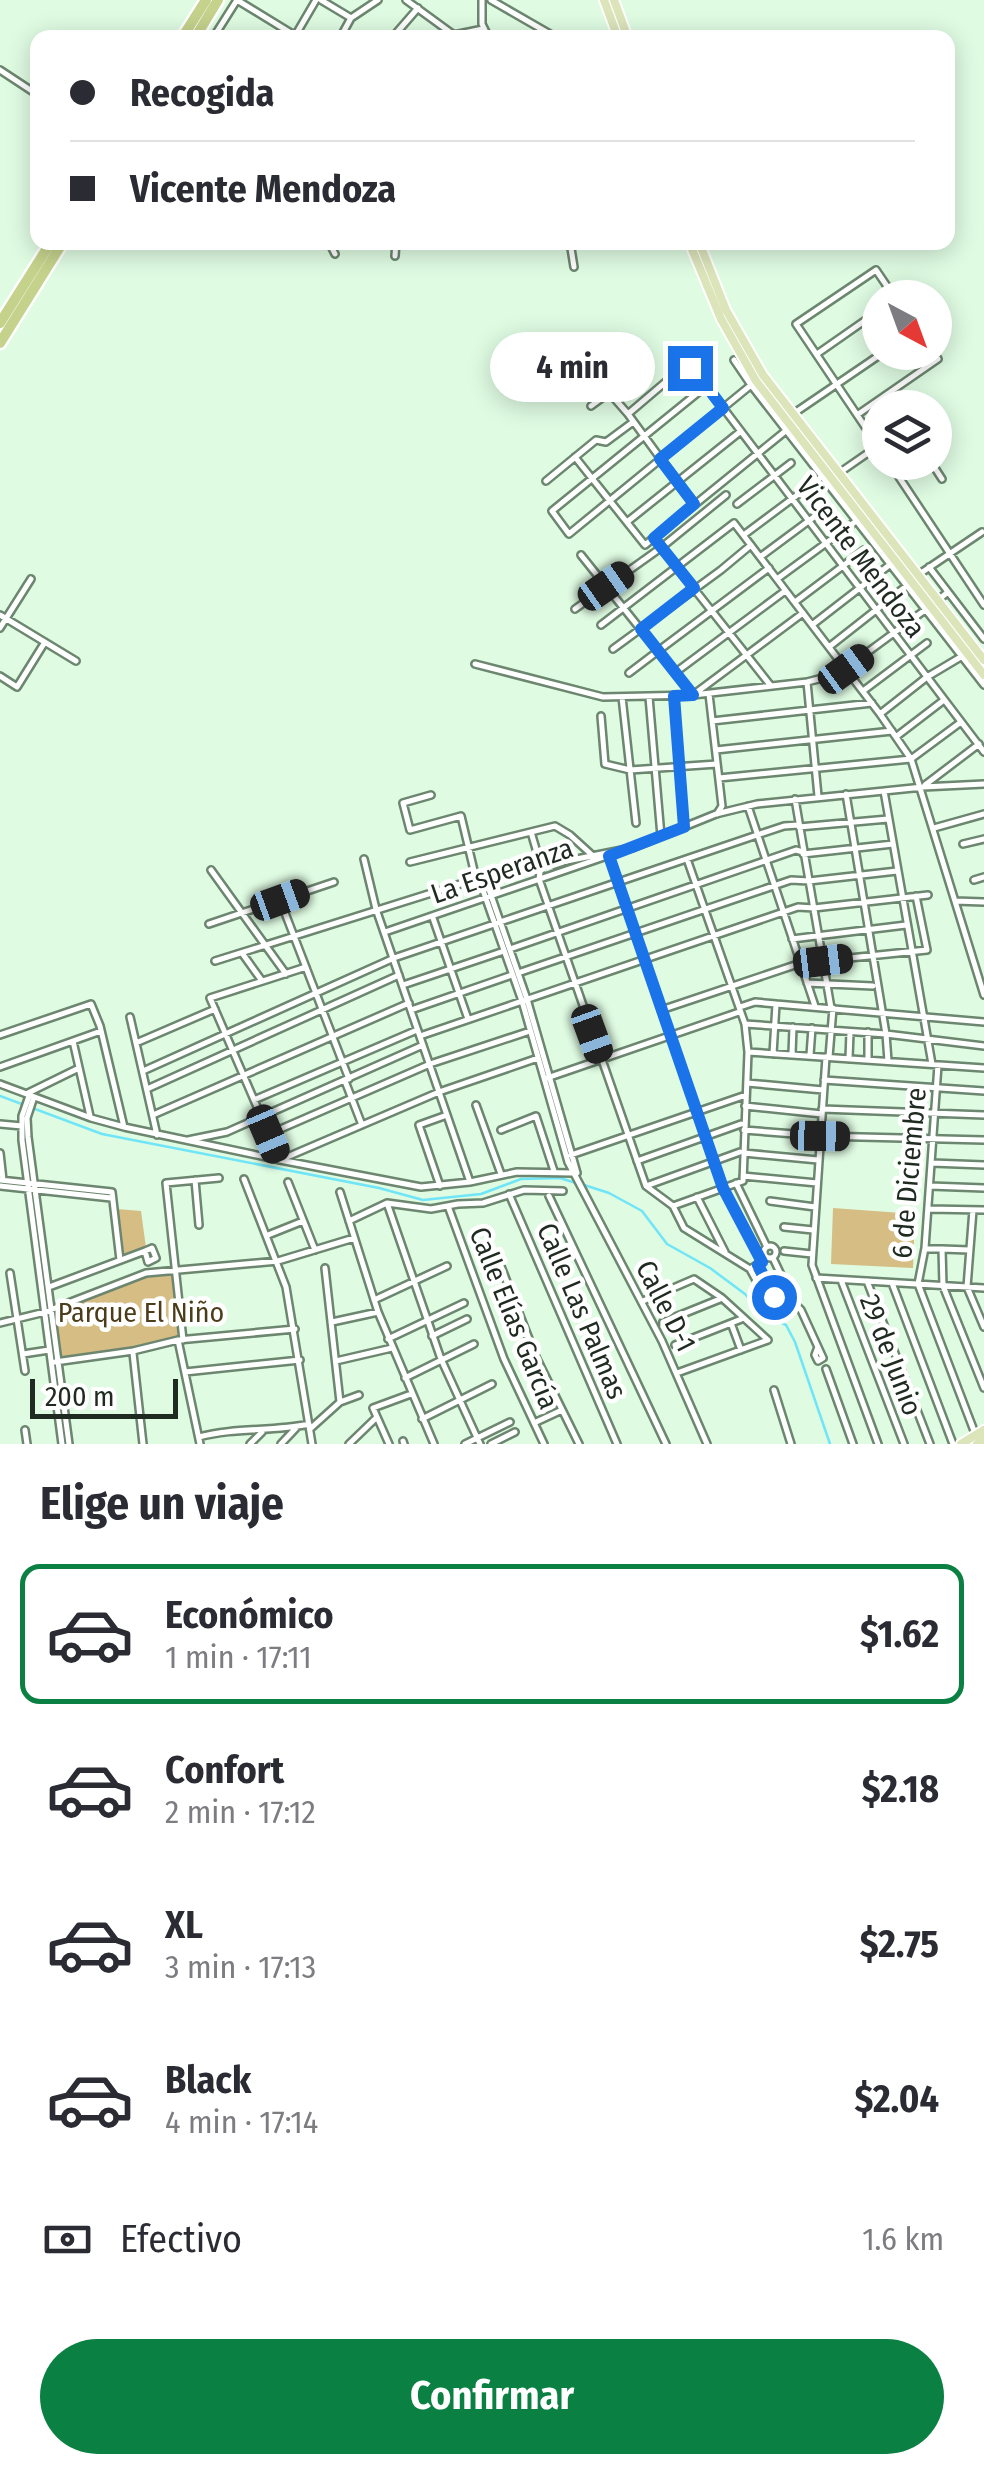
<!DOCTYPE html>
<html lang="es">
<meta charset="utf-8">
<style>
:root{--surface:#fff;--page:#f7f7f7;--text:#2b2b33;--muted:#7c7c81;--line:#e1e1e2;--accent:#0b8043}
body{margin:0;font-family:"Fira Sans Condensed",sans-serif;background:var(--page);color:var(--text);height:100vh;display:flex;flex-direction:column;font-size:38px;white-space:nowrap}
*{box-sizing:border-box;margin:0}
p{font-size:32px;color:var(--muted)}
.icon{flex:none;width:55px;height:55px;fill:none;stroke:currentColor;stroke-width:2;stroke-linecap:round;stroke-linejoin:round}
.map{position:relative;height:1444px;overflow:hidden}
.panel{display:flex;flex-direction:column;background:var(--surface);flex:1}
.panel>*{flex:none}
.banner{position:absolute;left:30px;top:30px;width:925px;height:220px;border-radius:20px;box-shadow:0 5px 25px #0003;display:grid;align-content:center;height:220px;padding:0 40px;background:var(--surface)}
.needle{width:65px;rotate:139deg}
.fabs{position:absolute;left:862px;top:280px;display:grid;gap:20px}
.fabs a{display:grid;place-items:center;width:90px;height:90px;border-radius:50%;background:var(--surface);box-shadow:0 5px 25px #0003;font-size:50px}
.scale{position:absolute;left:30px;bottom:25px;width:148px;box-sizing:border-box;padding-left:10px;border:5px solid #1f2a20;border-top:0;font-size:28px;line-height:35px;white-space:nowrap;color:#1f2a20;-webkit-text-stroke:8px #fff;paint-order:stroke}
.end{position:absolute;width:45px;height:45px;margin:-22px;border:12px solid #1a73e8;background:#fff;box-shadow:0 0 0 5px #fff}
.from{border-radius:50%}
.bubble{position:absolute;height:70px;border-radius:35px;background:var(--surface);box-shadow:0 5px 25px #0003;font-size:32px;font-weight:700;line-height:70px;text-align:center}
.car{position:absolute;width:30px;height:60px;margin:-30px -15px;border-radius:12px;box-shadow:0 0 8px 2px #0007;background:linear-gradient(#222 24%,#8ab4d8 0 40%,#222 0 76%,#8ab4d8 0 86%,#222 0)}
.banner b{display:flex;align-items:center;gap:35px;height:95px;font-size:38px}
.banner b+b{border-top:2px solid var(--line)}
.banner i{width:25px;height:25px;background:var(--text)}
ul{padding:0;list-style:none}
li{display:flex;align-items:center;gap:30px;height:140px;margin:0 20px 15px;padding:0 20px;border:5px solid transparent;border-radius:20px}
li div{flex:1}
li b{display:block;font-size:38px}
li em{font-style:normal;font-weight:700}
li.selected{border-color:var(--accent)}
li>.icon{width:90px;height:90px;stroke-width:1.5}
h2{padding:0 40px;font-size:45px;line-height:120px}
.pay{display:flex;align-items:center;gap:25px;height:110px;padding:0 40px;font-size:38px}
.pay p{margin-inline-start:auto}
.action{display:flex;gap:20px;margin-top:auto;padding:20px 40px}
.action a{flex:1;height:115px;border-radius:60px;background:var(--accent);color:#fff;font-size:40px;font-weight:700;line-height:115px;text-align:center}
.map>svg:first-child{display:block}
</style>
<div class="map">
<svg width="984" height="1444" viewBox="0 0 984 1444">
<rect width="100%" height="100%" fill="#dffbe2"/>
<path fill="#d5bd84" d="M 833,1208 L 915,1214 L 913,1268 L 831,1264 Z
M 117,1209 L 141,1211 L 146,1248 L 122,1258 Z
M 146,1276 L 173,1276 L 179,1337 L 131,1349 L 61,1359 L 54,1313 Z"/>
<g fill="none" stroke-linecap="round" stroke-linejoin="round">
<path stroke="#6fe5f7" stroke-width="2.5" d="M 0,1096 L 102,1134 L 379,1188 L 423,1200 L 481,1194 L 521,1179 L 560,1178 L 576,1183
M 584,1185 L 609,1193 L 642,1211 L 667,1244 L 710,1268 L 745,1294 L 763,1314 L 786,1325 L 795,1342 L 830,1444"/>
<g stroke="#6c866f" stroke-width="10">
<path id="minor" d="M 321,0 L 351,18
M 406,0 L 454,35
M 482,0 L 482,24 L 489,38
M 491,0 L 557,38
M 295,36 L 316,0
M 455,37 L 454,35 L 483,29
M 213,38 L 237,0 L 299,38
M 340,38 L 351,18 L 378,0
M 392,38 L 418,8
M 0,70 L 38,95
M 329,242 L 335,254
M 570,242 L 574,267
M 395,256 L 396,242
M 817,354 L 880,310
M 734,360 L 751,385 L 984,685
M 594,375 L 628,414 L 693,503
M 706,386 L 552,511 L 569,534 L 756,381
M 591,406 L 610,392
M 628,414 L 682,368 L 689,367 L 696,372 L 984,752
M 793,414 L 884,352
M 857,415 L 938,359 L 933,352
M 880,449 L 796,324 L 876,270 L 895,298
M 575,457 L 645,545 L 788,429
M 889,462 L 984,605
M 931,462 L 942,479
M 839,473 L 878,446
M 546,481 L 596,440 L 606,442 L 633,422
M 737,504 L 791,463
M 627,522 L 741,431
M 745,534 L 824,475
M 654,538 L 771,686
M 581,555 L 658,651 L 629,673
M 760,557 L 826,508
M 929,567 L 984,639
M 769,568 L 658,651 L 693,695 L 803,613
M 918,575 L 982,532
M 777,579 L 859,519
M 938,600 L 948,592
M 795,602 L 864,550
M 575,609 L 662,547 L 726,495
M 0,615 L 76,661
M 601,625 L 734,523 L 880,714 L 911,759 L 984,995
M 812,625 L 892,563
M 0,628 L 31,579
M 829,647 L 909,584
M 613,649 L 721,570 L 751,545
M 475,664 L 603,697 L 693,695 L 807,682 L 838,674 L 929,607
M 676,672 L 785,591
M 0,676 L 17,687 L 45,642
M 807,682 L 818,796
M 863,691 L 927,643
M 709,694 L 722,806 L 717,814
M 674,696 L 684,827
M 622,697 L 636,823
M 649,697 L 661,836
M 880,714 L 927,677 L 964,655
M 601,716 L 605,764 L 630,770 L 717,764
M 712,721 L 872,703
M 897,736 L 944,700
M 716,750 L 892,731
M 719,778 L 911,759 L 961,722
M 925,785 L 979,744
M 884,791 L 932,1064
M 846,794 L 886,1034 L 888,1061
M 431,795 L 403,803 L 410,830 L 461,816 L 476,879
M 795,799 L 831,1008
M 748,806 L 815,1006
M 799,827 L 888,819
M 934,828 L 984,814
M 531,832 L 541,866 L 539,879 L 646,1186 L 673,1206 L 684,1228 L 750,1269 L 756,1280 L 763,1276
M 963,844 L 984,839
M 608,853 L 723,1188 L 762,1262 L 750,1269
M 803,854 L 893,844
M 364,859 L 376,909 L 470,1182
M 410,862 L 555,826 L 570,835 L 592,855
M 211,870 L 286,974
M 485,878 L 527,999 L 577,1173
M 479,879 L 522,1001 L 568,1162 L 662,1341 L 707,1444
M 974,880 L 984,877
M 280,900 L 349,1079
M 955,901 L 984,902
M 433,918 L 468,1019
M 209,924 L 334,882
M 385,932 L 604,857
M 792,939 L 906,925
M 510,949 L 796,850 L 803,852
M 242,953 L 262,981
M 215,961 L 476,879 L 632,848 L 716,814 L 757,804 L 923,787 L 984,784
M 306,967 L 210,998 L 280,1160 L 439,1092 L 538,1058
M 518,973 L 791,880 L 809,881 L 897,871
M 807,983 L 873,986
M 403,985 L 504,951
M 740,1007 L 755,1002 L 776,1004
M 411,1010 L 512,975
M 661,1010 L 801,963 L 927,950 L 916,896
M 130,1017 L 157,1135
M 745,1024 L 886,1034 L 984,1046
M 0,1035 L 91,1004 L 100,1026 L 124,1127
M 420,1036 L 798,907 L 814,908 L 928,895
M 73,1041 L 90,1116
M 136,1043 L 215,1009
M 748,1052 L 984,1068
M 773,1054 L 776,1004 L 984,1022
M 792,1054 L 793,1027
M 810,1055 L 812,1028
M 826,1057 L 812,1265 L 878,1444
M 829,1057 L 833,1008
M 849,1059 L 850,1032
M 868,1059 L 868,1032
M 938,1065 L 925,1248 L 918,1284 L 976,1436
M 0,1067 L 101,1031
M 143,1071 L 394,958 L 757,835 L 784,826 L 798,825
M 547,1078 L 739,1012
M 824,1080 L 984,1091
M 345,1081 L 362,1125
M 747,1083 L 823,1090
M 0,1084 L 91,1118 L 124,1127 L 280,1160 L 421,1187 L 470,1182 L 517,1172 L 572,1173
M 147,1089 L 399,975
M 28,1093 L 79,1068
M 29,1096 L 22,1116 L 22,1140 L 62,1444
M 34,1097 L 27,1118 L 28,1137 L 69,1444
M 254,1100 L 417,1030
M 476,1105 L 501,1174
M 745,1106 L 822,1114
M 822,1109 L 984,1115
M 153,1115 L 409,1003
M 0,1124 L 22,1126
M 501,1130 L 536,1116 L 554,1171
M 744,1130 L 820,1136 L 984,1140
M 269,1134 L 430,1064 L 530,1031
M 188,1140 L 227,1132 L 423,1045
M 0,1153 L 3,1180
M 744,1153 L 818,1160
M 571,1155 L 746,1095
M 637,1161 L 741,1124
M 932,1163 L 984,1165
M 743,1176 L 817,1183
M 244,1179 L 286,1287 L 312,1444
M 0,1180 L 112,1192 L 120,1260
M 195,1180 L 199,1225
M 288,1182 L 315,1250
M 736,1183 L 767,1247
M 0,1186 L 111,1198
M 440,1186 L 419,1125 L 447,1115
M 646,1186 L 740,1152
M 930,1186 L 984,1188
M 340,1192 L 378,1312 L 434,1444
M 509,1194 L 617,1444
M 549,1196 L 666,1444
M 697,1197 L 725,1252
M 770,1201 L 815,1207
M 387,1203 L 441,1359 L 480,1444
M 448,1206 L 504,1359 L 544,1444
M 673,1206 L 743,1181 L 748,1052 L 745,1024 L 687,859
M 928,1209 L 984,1210
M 973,1210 L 967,1287 L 984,1327
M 349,1221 L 387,1203 L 431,1209 L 458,1204 L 483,1203 L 524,1190 L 563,1191
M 784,1227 L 813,1230
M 268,1235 L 303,1221
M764 1252a6 6 0 1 1 12 0a6 6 0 1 1-12 0Z
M 926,1249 L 942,1249 L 943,1286 L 984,1388
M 942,1249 L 969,1250
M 784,1251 L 812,1254
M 497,1256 L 536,1357 L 579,1444
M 773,1258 L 795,1304 L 801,1310 L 823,1358 L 818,1361 L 815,1355 L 818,1347
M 758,1265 L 774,1297 L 794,1304
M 325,1268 L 340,1402
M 10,1273 L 25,1371
M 816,1278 L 984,1288
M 841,1280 L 904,1444
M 867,1281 L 930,1444
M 892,1283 L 953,1444
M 49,1287 L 145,1251 L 148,1262 L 156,1258 L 152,1248 L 145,1251
M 374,1300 L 447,1266
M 643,1301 L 694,1279 L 722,1298 L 768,1340 L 677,1373
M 332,1322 L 378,1312
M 663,1322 L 720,1299
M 0,1323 L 45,1312 L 146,1273 L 278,1261 L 354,1238
M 731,1323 L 741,1350
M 432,1336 L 467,1319
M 388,1339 L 464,1303
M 178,1340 L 200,1444
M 183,1340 L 166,1183 L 219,1178
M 675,1345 L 744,1318
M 133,1353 L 143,1444
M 23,1354 L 49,1350
M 336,1361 L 392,1348
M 55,1362 L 133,1351 L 178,1340 L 295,1329
M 826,1369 L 853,1444
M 185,1372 L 300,1360
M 405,1378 L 474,1344
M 774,1390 L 791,1444
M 422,1419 L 492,1384
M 534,1423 L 562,1410
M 310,1429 L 340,1402 L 359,1395
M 25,1430 L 27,1444
M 199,1437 C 235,1427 272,1432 309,1424
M 403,1441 L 404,1444
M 250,1444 L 262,1432
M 281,1444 L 296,1428
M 349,1444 L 377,1417
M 389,1444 L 373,1408 L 411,1394
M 465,1444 L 510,1422
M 491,1444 L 515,1432"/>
</g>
<g stroke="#fff" stroke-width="12">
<path id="major" d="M 604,0 L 618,38
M 614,0 L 628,38
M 689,242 L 721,319 L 756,381 L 984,675
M 699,242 L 726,310 L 763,375 L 984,660
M 961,1444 L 984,1430
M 977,1444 L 984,1439"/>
</g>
<g stroke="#fff" stroke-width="15">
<path id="highway" d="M 182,38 L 206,0
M 195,38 L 218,0
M 0,323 L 51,242
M 0,343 L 63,242"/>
</g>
<use href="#minor" stroke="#fff" stroke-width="5"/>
<use href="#major" stroke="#dce4ba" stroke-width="8"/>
<use href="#highway" stroke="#c4d28c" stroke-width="10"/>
</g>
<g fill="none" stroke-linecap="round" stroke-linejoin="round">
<path stroke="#1a73e8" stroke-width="12" d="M 690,368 L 696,372 L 723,408 L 660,459 L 694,504 L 654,538 L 694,588 L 641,629 L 693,695 L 674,696 L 684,827 L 609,856 L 723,1188 L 762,1262 L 758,1265 L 774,1297"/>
</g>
<g text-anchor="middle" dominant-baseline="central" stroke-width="9" stroke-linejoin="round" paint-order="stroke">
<g font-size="28" fill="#1f2a20" stroke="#fff">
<text transform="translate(861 557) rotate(53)">Vicente Mendoza</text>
<text transform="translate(502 871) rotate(-19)">La Esperanza</text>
<text transform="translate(909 1173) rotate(-85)">6 de Diciembre</text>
<text transform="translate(666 1306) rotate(63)">Calle D-1</text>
<text transform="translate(582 1311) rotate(67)">Calle Las Palmas</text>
<text transform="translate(514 1318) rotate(68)">Calle Elías García</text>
<text transform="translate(891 1355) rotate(69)">29 de Junio</text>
</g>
<g font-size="28" fill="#4c3d1a" stroke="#fff">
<text x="141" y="1312">Parque El Niño</text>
</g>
</g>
</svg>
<div class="fabs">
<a><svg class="needle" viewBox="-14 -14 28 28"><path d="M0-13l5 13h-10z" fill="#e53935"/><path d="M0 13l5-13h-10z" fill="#7c7c81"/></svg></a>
<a><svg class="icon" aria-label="layers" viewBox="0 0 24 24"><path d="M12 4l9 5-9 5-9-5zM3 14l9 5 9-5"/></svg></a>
</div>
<div class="scale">200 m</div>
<i class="end from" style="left:774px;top:1297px"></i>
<i class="end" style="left:690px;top:368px"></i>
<div class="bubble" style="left:490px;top:332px;width:165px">4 min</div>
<i class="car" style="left:606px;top:586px;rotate:55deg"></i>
<i class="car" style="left:846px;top:669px;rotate:54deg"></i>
<i class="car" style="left:280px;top:900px;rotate:70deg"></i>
<i class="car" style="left:823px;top:961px;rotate:83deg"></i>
<i class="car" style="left:592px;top:1034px;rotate:160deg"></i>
<i class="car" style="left:268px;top:1134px;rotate:157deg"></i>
<i class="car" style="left:820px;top:1136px;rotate:91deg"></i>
<div class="banner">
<b><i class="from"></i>Recogida</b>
<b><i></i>Vicente Mendoza</b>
</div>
</div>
<section class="panel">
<h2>Elige un viaje</h2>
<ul>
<li class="selected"><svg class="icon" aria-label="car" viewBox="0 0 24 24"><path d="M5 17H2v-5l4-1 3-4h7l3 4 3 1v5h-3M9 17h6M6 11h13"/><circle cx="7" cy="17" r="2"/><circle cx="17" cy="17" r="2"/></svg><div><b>Económico</b><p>1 min · 17:11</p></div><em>$1.62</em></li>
<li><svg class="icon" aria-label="car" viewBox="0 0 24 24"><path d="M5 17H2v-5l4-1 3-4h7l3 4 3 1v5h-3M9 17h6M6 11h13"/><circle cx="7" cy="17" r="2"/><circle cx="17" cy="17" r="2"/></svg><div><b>Confort</b><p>2 min · 17:12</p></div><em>$2.18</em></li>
<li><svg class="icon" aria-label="car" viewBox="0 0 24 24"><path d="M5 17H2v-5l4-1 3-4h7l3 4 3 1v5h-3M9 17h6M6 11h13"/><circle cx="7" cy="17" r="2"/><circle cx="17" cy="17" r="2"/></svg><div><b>XL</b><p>3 min · 17:13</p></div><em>$2.75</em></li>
<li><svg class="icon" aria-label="car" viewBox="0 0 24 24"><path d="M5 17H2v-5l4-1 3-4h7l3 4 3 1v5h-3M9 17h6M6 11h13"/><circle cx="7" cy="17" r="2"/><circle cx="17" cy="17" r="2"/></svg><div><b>Black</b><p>4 min · 17:14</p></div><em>$2.04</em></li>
</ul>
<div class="pay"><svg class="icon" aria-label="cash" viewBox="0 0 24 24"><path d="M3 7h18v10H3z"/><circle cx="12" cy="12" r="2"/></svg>Efectivo<p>1.6 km</p></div>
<div class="action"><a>Confirmar</a></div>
</section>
